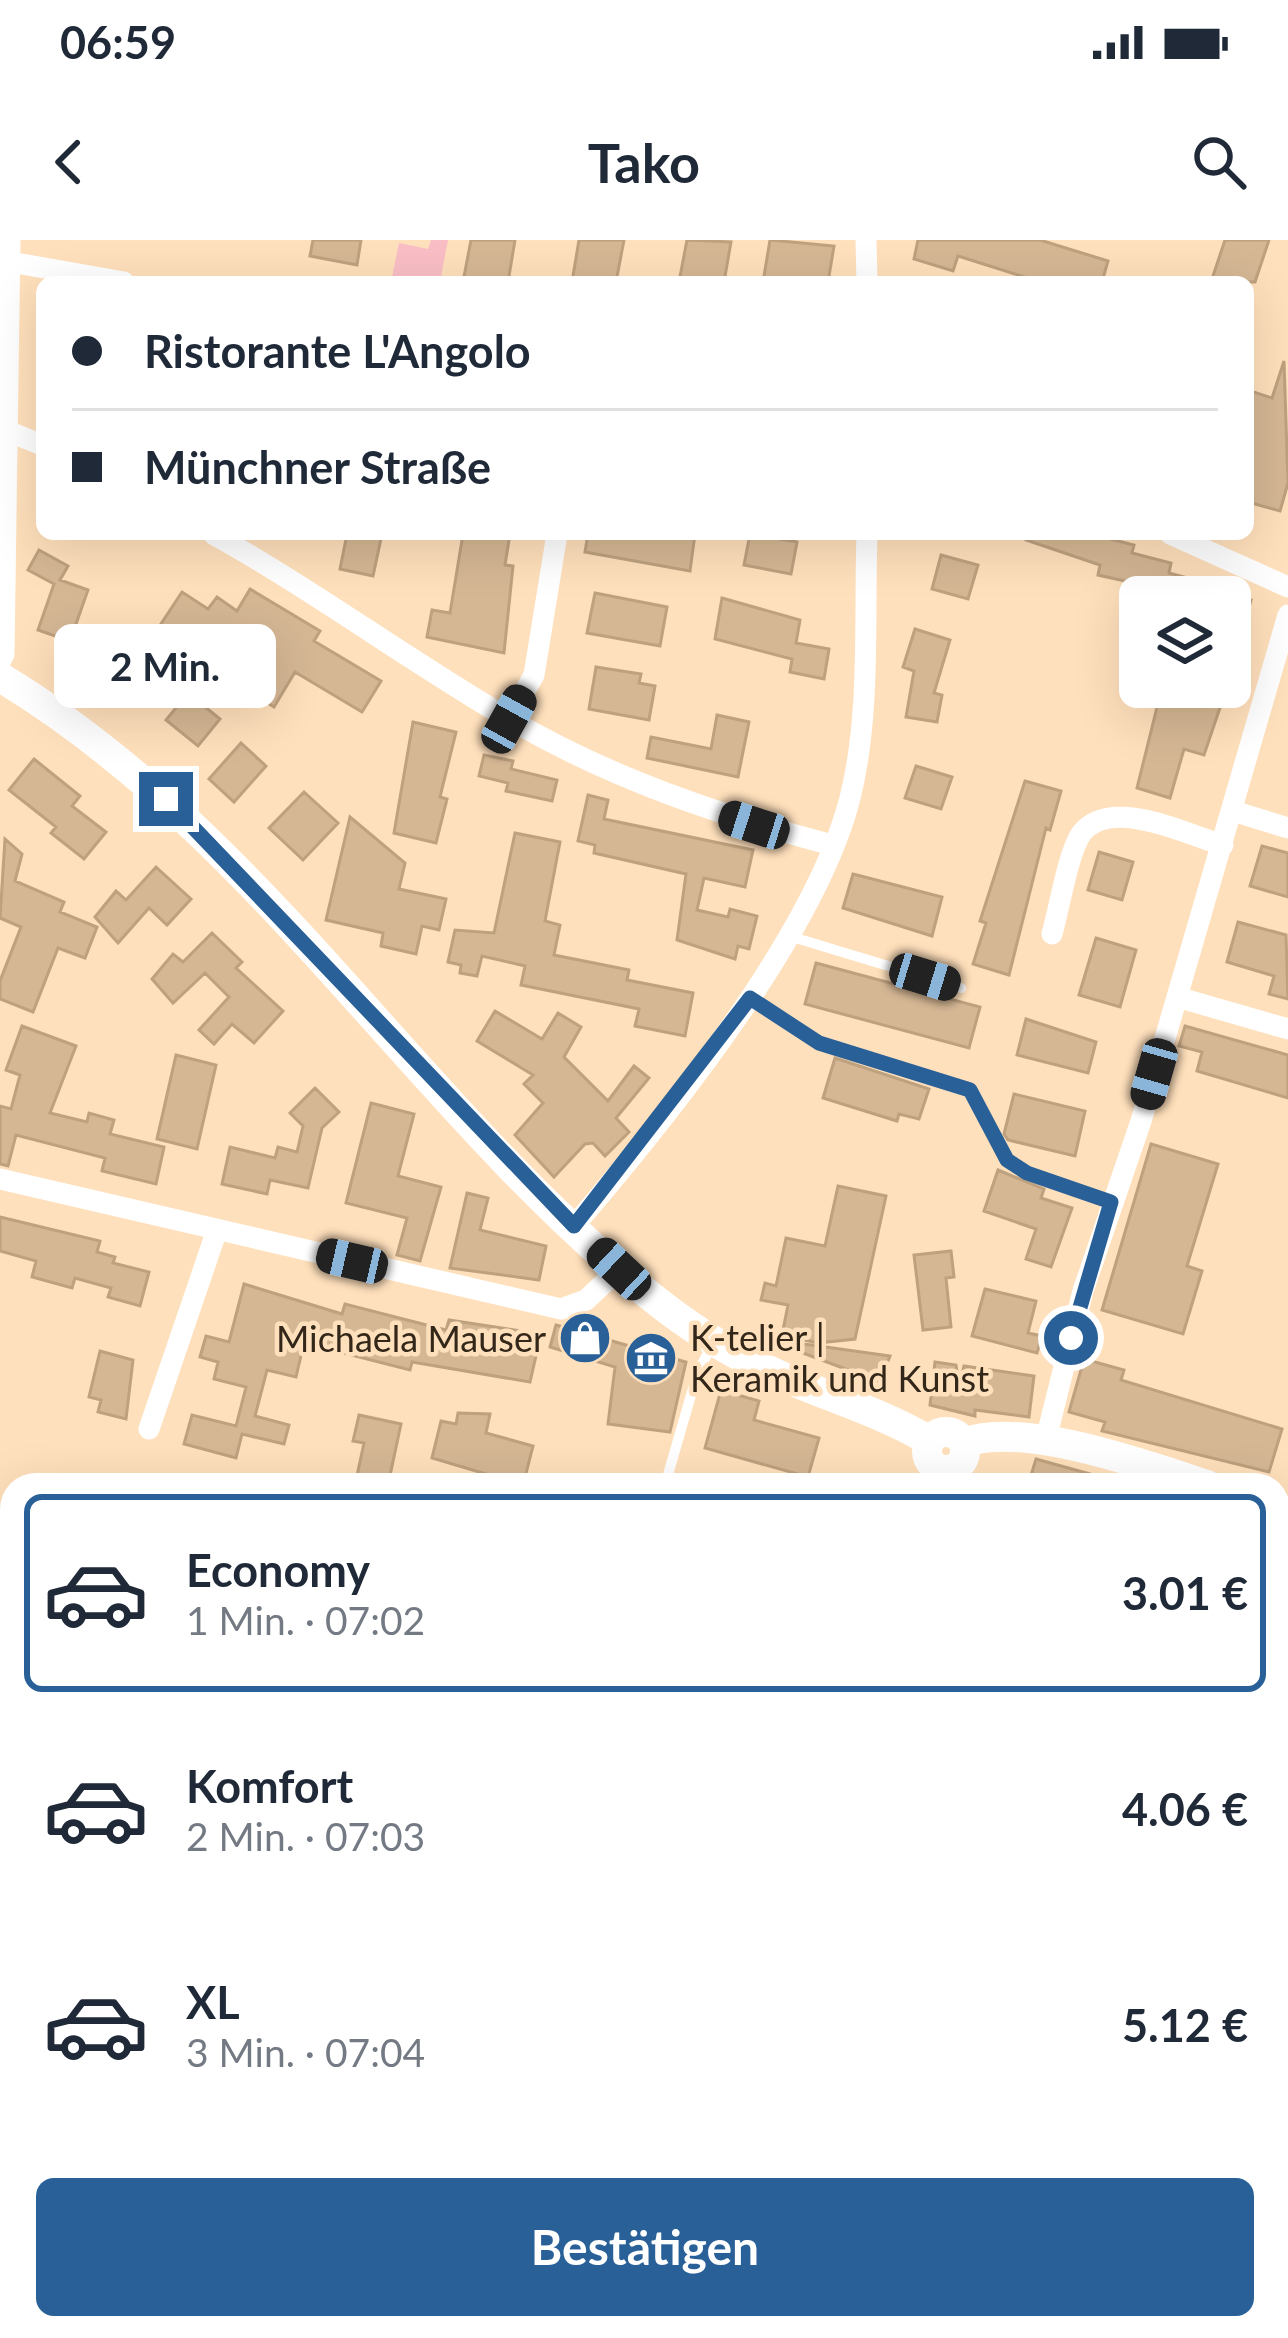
<!DOCTYPE html>
<html lang="de">
<meta charset="utf-8">
<style>
:root{--surface:#fff;--page:#f2f2f3;--text:#1f2937;--muted:#747a83;--line:#e0e1e3;--accent:#296098}
body{margin:0;font-family:Lato,sans-serif;background:var(--page);color:var(--text);height:100vh;display:flex;flex-direction:column;font-size:45px;white-space:nowrap}
*{box-sizing:border-box;margin:0}
p{font-size:39px;color:var(--muted)}
.icon{flex:none;width:66px;height:66px;fill:none;stroke:currentColor;stroke-width:2;stroke-linecap:round;stroke-linejoin:round}
.map{position:relative;flex:1;overflow:hidden}
.side{position:absolute;left:0px;top:1233px;width:1290px;height:867px;display:flex;flex-direction:column;background:var(--surface);border-radius:36px 36px 0 0;box-shadow:0 12px 48px #0002}
.side>*{flex:none}
.hud{position:absolute;left:36px;top:36px;width:1218px;height:264px;border-radius:18px;box-shadow:0 12px 48px #0002;display:grid;align-content:center;height:264px;padding:0 36px;background:var(--surface)}
.tools{position:absolute;left:1119px;top:336px;display:grid;gap:24px}
.tools a{display:grid;place-items:center;width:132px;height:132px;border-radius:18px;background:var(--surface);box-shadow:0 12px 48px #0002;font-size:60px}
.end{position:absolute;width:54px;height:54px;margin:-27px;border:15px solid #296098;background:#fff;box-shadow:0 0 0 6px #fff}
.from{border-radius:50%}
.bubble{position:absolute;height:84px;border-radius:18px;background:var(--surface);box-shadow:0 12px 48px #0002;font-size:39px;font-weight:700;line-height:84px;text-align:center}
.car{position:absolute;width:36px;height:72px;margin:-36px -18px;border-radius:15px;box-shadow:0 0 9px 3px #0007;background:linear-gradient(#222 24%,#8ab4d8 0 40%,#222 0 76%,#8ab4d8 0 86%,#222 0)}
.hud b{display:flex;align-items:center;gap:42px;height:114px;font-size:45px}
.hud b+b{border-top:3px solid var(--line)}
.hud i{width:30px;height:30px;background:var(--text)}
ul{padding:21px 0 0;list-style:none}
li{display:flex;align-items:center;gap:36px;height:198px;margin:0 24px 18px;padding:0 12px;border:6px solid transparent;border-radius:18px}
li div{flex:1}
li b{display:block;font-size:45px}
li em{font-style:normal;font-weight:700}
li.on{border-color:var(--accent)}
li>.icon{width:108px;height:108px;stroke-width:1.5}
.button{display:flex;gap:24px;margin-top:auto;padding:24px 36px}
.button a{flex:1;height:138px;border-radius:18px;background:var(--accent);color:#fff;font-size:48px;font-weight:700;line-height:138px;text-align:center}
.status{display:flex;justify-content:space-between;align-items:center;height:84px;padding:0 60px;background:var(--surface);direction:ltr}
.status svg{height:33px;fill:currentColor}
header{display:flex;justify-content:space-between;align-items:center;height:156px;padding:0 36px;background:var(--surface);font-size:54px;font-weight:700}
.map>svg:first-child{display:block}
</style>
<div class="status"><b>06:59</b><svg viewBox="0 0 49 12"><path d="M0 12V9h3v3zM5 12V6h3v6zM10 12V3h3v9zM15 12V0h3v12zM26 1h20v11H26zM47 4h2v5h-2z"/></svg></div>
<header><svg class="icon" aria-label="back" viewBox="0 0 24 24"><path d="M15 5l-7 7 7 7"/></svg>Tako<svg class="icon" aria-label="search" viewBox="0 0 24 24"><circle cx="10" cy="10" r="6"/><path d="M15 15l6 6"/></svg></header>
<div class="map">
<svg width="1288" height="2098" viewBox="0 0 1288 2098">
<rect width="100%" height="100%" fill="#ffe0bc"/>
<path fill="#f9bec5" d="M 431,0 L 448,0 L 440,42 L 412,37 L 391,42 L 399,3 L 428,9 Z"/>
<path fill="#d5b794" stroke="#bea17e" stroke-width="3" d="M 313,0 L 361,0 L 357,25 L 310,16 Z
M 471,0 L 515,0 L 508,42 L 463,42 Z
M 579,0 L 624,0 L 616,42 L 572,42 Z
M 687,0 L 731,2 L 724,42 L 679,42 Z
M 770,0 L 834,6 L 828,42 L 763,42 Z
M 918,0 L 1040,0 L 1108,21 L 1102,42 L 1040,42 L 958,16 L 953,31 L 914,19 Z
M 1225,0 L 1269,0 L 1255,42 L 1211,42 Z
M 1284,121 L 1288,243 L 1280,271 L 1248,262 L 1248,150 L 1272,158 Z
M 347,294 L 382,294 L 373,336 L 340,329 Z
M 463,294 L 510,294 L 505,325 L 513,326 L 504,413 L 427,397 L 432,370 L 450,373 Z
M 588,294 L 695,294 L 690,331 L 585,312 Z
M 750,294 L 797,302 L 791,334 L 744,325 Z
M 1027,294 L 1091,294 L 1134,305 L 1132,313 L 1171,323 L 1169,333 L 1195,340 L 1190,357 L 1136,353 L 1138,344 L 1098,335 L 1100,325 L 1026,300 Z
M 39,310 L 68,326 L 60,340 L 88,350 L 70,401 L 38,390 L 54,344 L 28,330 Z
M 941,315 L 978,325 L 968,359 L 932,349 Z
M 250,349 L 320,391 L 314,401 L 381,441 L 362,472 L 295,432 L 274,467 L 251,453 L 272,417 L 224,388 L 200,420 L 172,399 L 151,431 L 135,421 L 126,436 L 95,415 L 114,386 L 147,405 L 182,352 L 208,369 L 217,357 L 237,371 Z
M 595,353 L 667,367 L 660,406 L 587,393 Z
M 1230,354 L 1251,360 L 1235,417 L 1230,416 Z
M 722,358 L 800,380 L 796,403 L 829,409 L 824,439 L 790,432 L 792,419 L 715,399 Z
M 915,389 L 950,400 L 934,453 L 942,455 L 937,482 L 906,477 L 914,431 L 903,427 Z
M 596,427 L 641,434 L 639,443 L 655,446 L 649,480 L 589,469 Z
M 1162,447 L 1227,447 L 1204,515 L 1184,509 L 1170,558 L 1137,548 Z
M 188,453 L 220,479 L 198,506 L 166,480 Z
M 717,475 L 749,482 L 738,537 L 647,518 L 651,497 L 711,509 Z
M 413,482 L 456,492 L 440,557 L 447,559 L 436,603 L 394,593 Z
M 241,503 L 266,526 L 234,562 L 209,539 Z
M 484,515 L 513,521 L 511,529 L 557,540 L 552,561 L 506,551 L 508,543 L 479,536 Z
M 34,519 L 80,556 L 72,566 L 106,592 L 84,619 L 51,593 L 56,587 L 9,550 Z
M 916,526 L 952,537 L 941,569 L 905,558 Z
M 1025,541 L 1061,551 L 1050,590 L 1046,588 L 1009,735 L 973,724 L 986,683 L 980,681 Z
M 304,552 L 338,583 L 303,620 L 269,588 Z
M 588,555 L 608,560 L 604,579 L 753,610 L 745,647 L 704,638 L 697,670 L 728,677 L 730,669 L 757,676 L 749,709 L 738,706 L 735,719 L 677,700 L 686,634 L 594,613 L 595,605 L 578,601 Z
M 350,577 L 405,623 L 399,649 L 446,659 L 439,690 L 422,686 L 416,714 L 381,706 L 383,693 L 326,680 Z
M 515,593 L 560,602 L 545,681 L 560,685 L 554,715 L 629,730 L 627,740 L 693,753 L 685,796 L 635,786 L 639,769 L 521,745 L 525,726 L 482,716 L 477,736 L 460,733 L 461,725 L 448,722 L 455,690 L 494,693 Z
M 5,599 L 22,614 L 15,641 L 64,662 L 60,672 L 97,687 L 85,718 L 58,708 L 33,772 L 0,759 L 0,741 L 21,687 L 0,678 Z
M 1262,606 L 1288,613 L 1288,657 L 1250,646 Z
M 1099,612 L 1133,622 L 1122,660 L 1088,650 Z
M 156,627 L 191,659 L 167,685 L 149,668 L 118,703 L 95,677 L 116,651 L 126,660 Z
M 853,634 L 942,657 L 932,696 L 843,668 Z
M 1238,682 L 1286,695 L 1288,759 L 1269,754 L 1274,736 L 1227,722 Z
M 212,693 L 242,722 L 236,728 L 283,771 L 254,803 L 232,784 L 214,804 L 199,790 L 229,757 L 205,733 L 173,763 L 152,739 L 173,714 L 183,722 Z
M 1096,698 L 1136,710 L 1120,767 L 1079,755 Z
M 816,723 L 980,767 L 969,808 L 805,764 Z
M 495,771 L 542,799 L 558,773 L 581,787 L 564,817 L 608,861 L 634,826 L 649,838 L 616,878 L 629,892 L 605,916 L 593,903 L 585,904 L 554,937 L 515,895 L 543,863 L 524,844 L 533,835 L 477,801 Z
M 1026,779 L 1096,802 L 1088,833 L 1017,815 Z
M 22,786 L 76,806 L 50,873 L 87,882 L 89,873 L 114,880 L 110,894 L 164,907 L 156,944 L 102,931 L 105,918 L 16,895 L 8,926 L 0,924 L 0,866 L 11,869 L 20,835 L 6,830 Z
M 1185,786 L 1288,815 L 1288,858 L 1197,831 L 1202,812 L 1179,806 Z
M 176,815 L 216,825 L 197,909 L 157,899 Z
M 835,818 L 929,849 L 919,879 L 899,874 L 897,881 L 823,858 Z
M 315,848 L 339,872 L 322,888 L 308,948 L 270,940 L 267,954 L 222,944 L 230,907 L 275,918 L 278,907 L 297,912 L 303,886 L 290,873 Z
M 1014,854 L 1085,871 L 1075,916 L 1008,900 L 1004,894 Z
M 371,863 L 414,874 L 398,936 L 441,947 L 420,1021 L 397,1015 L 407,978 L 346,963 Z
M 1151,904 L 1218,924 L 1187,1026 L 1202,1031 L 1183,1094 L 1102,1070 Z
M 998,930 L 1044,949 L 1041,958 L 1072,968 L 1051,1027 L 1026,1019 L 1036,989 L 984,971 Z
M 838,946 L 886,956 L 855,1099 L 818,1103 L 782,1095 L 788,1065 L 761,1060 L 765,1043 L 776,1046 L 786,998 L 825,1006 Z
M 467,953 L 488,958 L 480,990 L 546,1006 L 539,1040 L 450,1028 Z
M 0,977 L 100,1001 L 97,1012 L 115,1017 L 113,1023 L 149,1032 L 140,1066 L 108,1057 L 111,1048 L 75,1038 L 72,1048 L 32,1037 L 36,1021 L 0,1011 Z
M 951,1011 L 954,1037 L 946,1038 L 951,1087 L 923,1090 L 914,1015 Z
M 244,1044 L 342,1074 L 345,1064 L 446,1090 L 449,1080 L 541,1094 L 530,1142 L 412,1122 L 410,1130 L 304,1103 L 296,1137 L 267,1130 L 255,1176 L 289,1185 L 284,1204 L 242,1194 L 236,1218 L 184,1204 L 192,1175 L 236,1186 L 246,1147 L 214,1139 L 218,1122 L 200,1117 L 206,1096 L 229,1102 Z
M 985,1049 L 1036,1061 L 1028,1093 L 1042,1096 L 1037,1113 L 972,1096 Z
M 556,1085 L 686,1122 L 670,1192 L 608,1184 L 615,1127 L 550,1107 Z
M 797,1103 L 890,1116 L 880,1142 L 795,1110 Z
M 100,1111 L 133,1120 L 126,1179 L 98,1172 L 101,1160 L 89,1157 Z
M 1084,1119 L 1124,1130 L 1121,1140 L 1282,1189 L 1269,1232 L 1102,1191 L 1105,1182 L 1069,1172 Z
M 935,1122 L 956,1125 L 959,1146 L 964,1126 L 1034,1136 L 1029,1177 L 975,1170 L 975,1176 L 930,1165 Z
M 721,1150 L 759,1161 L 754,1180 L 819,1198 L 808,1237 L 705,1208 Z
M 458,1173 L 490,1174 L 486,1193 L 533,1206 L 523,1245 L 432,1218 L 441,1181 L 456,1184 Z
M 359,1175 L 401,1184 L 388,1245 L 355,1245 L 364,1203 L 353,1201 Z
M 1036,1219 L 1115,1241 L 1115,1245 L 1028,1245 Z"/>
<g fill="none" stroke-linecap="round" stroke-linejoin="round">
<path stroke="#fff" stroke-width="10" d="M 789,696 L 961,748
M 750,758 L 819,803 L 970,850 L 1007,920 L 1027,933 L 1111,962
M 665,1245 L 698,1131 L 713,1104"/>
<path stroke="#fff" stroke-width="21" d="M 866,0 L 867,42
M 10,22 L 124,42
M 0,188 L 42,205
M 213,294 C 315,351 408,420 509,479 C 610,538 718,575 832,605
M 1170,294 L 1288,347
M 0,422 L 4,414 L 10,0
M 509,479 L 534,435 L 557,294
M 1233,571 L 1288,588
M 1052,694 C 1059,670 1068,613 1081,594 C 1110,555 1188,595 1223,605
M 1177,757 L 1288,789
M 0,939 L 561,1069 L 586,1060 L 619,1029
M 574,986 C 665,880 816,693 850,558 C 871,474 864,380 867,294
M 149,1189 L 217,990
M 1045,1203 L 1083,1051 L 1141,881 L 1288,375
M 1278,2036 L 1288,2038
M 525,2088 L 526,2098"/>
<path stroke="#fff" stroke-width="30" d="M 0,437 C 260,593 416,867 649,1055 C 686,1085 728,1112 772,1132 C 824,1156 880,1171 930,1201
M927 1211a19 19 0 1 1 38 0a19 19 0 1 1-38 0Z
M 964,1203 C 1022,1180 1148,1226 1207,1245
M 1278,1277 L 1288,1282
M 880,2088 L 881,2098"/>
</g>
<g fill="none" stroke-linecap="round" stroke-linejoin="round">
<path stroke="#296098" stroke-width="15" d="M 166,559 L 574,986 L 750,758 L 819,803 L 970,850 L 1007,920 L 1027,933 L 1111,962 L 1071,1098"/>
</g>
<defs>
<g id="shop-disc" transform="scale(2.7)"><circle r="9.5" fill="#296098" stroke="#ffe0bc"/><path d="M-5-2.5h2.3a2.7 3.5 0 0 1 5.4 0H5L5.5 6h-11ZM-1.5-2.5h3a1.5 2.3 0 0 0-3 0Z" fill="#fff"/></g>
<g id="museum-disc" transform="scale(2.7)"><circle r="9.5" fill="#296098" stroke="#ffe0bc"/><path d="M0-6L6-3V-2H-6V-3ZM-5-1h2V3h-2ZM-1-1h2V3h-2ZM3-1h2V3H3ZM-6 4H6V6H-6Z" fill="#fff"/></g>
</defs>
<g fill-rule="evenodd">
<use href="#shop-disc" x="585" y="1098"/>
<use href="#museum-disc" x="651" y="1118"/>
</g>
<g text-anchor="middle" dominant-baseline="central" stroke-width="9" stroke-linejoin="round" paint-order="stroke">
<g font-size="36" fill="#322719" stroke="#ffe0bc" text-anchor="start">
<text x="690" y="1097">K-telier |<tspan x="690" dy="41">Keramik und Kunst</tspan></text>
<text x="546" y="1098" text-anchor="end">Michaela Mauser</text>
</g>
</g>
</svg>
<div class="tools">
<a><svg class="icon" aria-label="layers" viewBox="0 0 24 24"><path d="M12 4l9 5-9 5-9-5zM3 14l9 5 9-5"/></svg></a>
</div>
<i class="end from" style="left:1071px;top:1098px"></i>
<i class="end" style="left:166px;top:559px"></i>
<div class="bubble" style="left:54px;top:384px;width:222px">2 Min.</div>
<i class="car" style="left:509px;top:479px;rotate:29deg"></i>
<i class="car" style="left:754px;top:585px;rotate:288deg"></i>
<i class="car" style="left:925px;top:737px;rotate:107deg"></i>
<i class="car" style="left:1154px;top:834px;rotate:196deg"></i>
<i class="car" style="left:352px;top:1021px;rotate:283deg"></i>
<i class="car" style="left:619px;top:1029px;rotate:313deg"></i>
<div class="hud">
<b><i class="from"></i>Ristorante L'Angolo</b>
<b><i></i>Münchner Straße</b>
</div>
<section class="side">
<ul>
<li class="on"><svg class="icon" aria-label="car" viewBox="0 0 24 24"><path d="M5 17H2v-5l4-1 3-4h7l3 4 3 1v5h-3M9 17h6M6 11h13"/><circle cx="7" cy="17" r="2"/><circle cx="17" cy="17" r="2"/></svg><div><b>Economy</b><p>1 Min. · 07:02</p></div><em>3.01 €</em></li>
<li><svg class="icon" aria-label="car" viewBox="0 0 24 24"><path d="M5 17H2v-5l4-1 3-4h7l3 4 3 1v5h-3M9 17h6M6 11h13"/><circle cx="7" cy="17" r="2"/><circle cx="17" cy="17" r="2"/></svg><div><b>Komfort</b><p>2 Min. · 07:03</p></div><em>4.06 €</em></li>
<li><svg class="icon" aria-label="car" viewBox="0 0 24 24"><path d="M5 17H2v-5l4-1 3-4h7l3 4 3 1v5h-3M9 17h6M6 11h13"/><circle cx="7" cy="17" r="2"/><circle cx="17" cy="17" r="2"/></svg><div><b>XL</b><p>3 Min. · 07:04</p></div><em>5.12 €</em></li>
</ul>
<div class="button"><a>Bestätigen</a></div>
</section>
</div>
